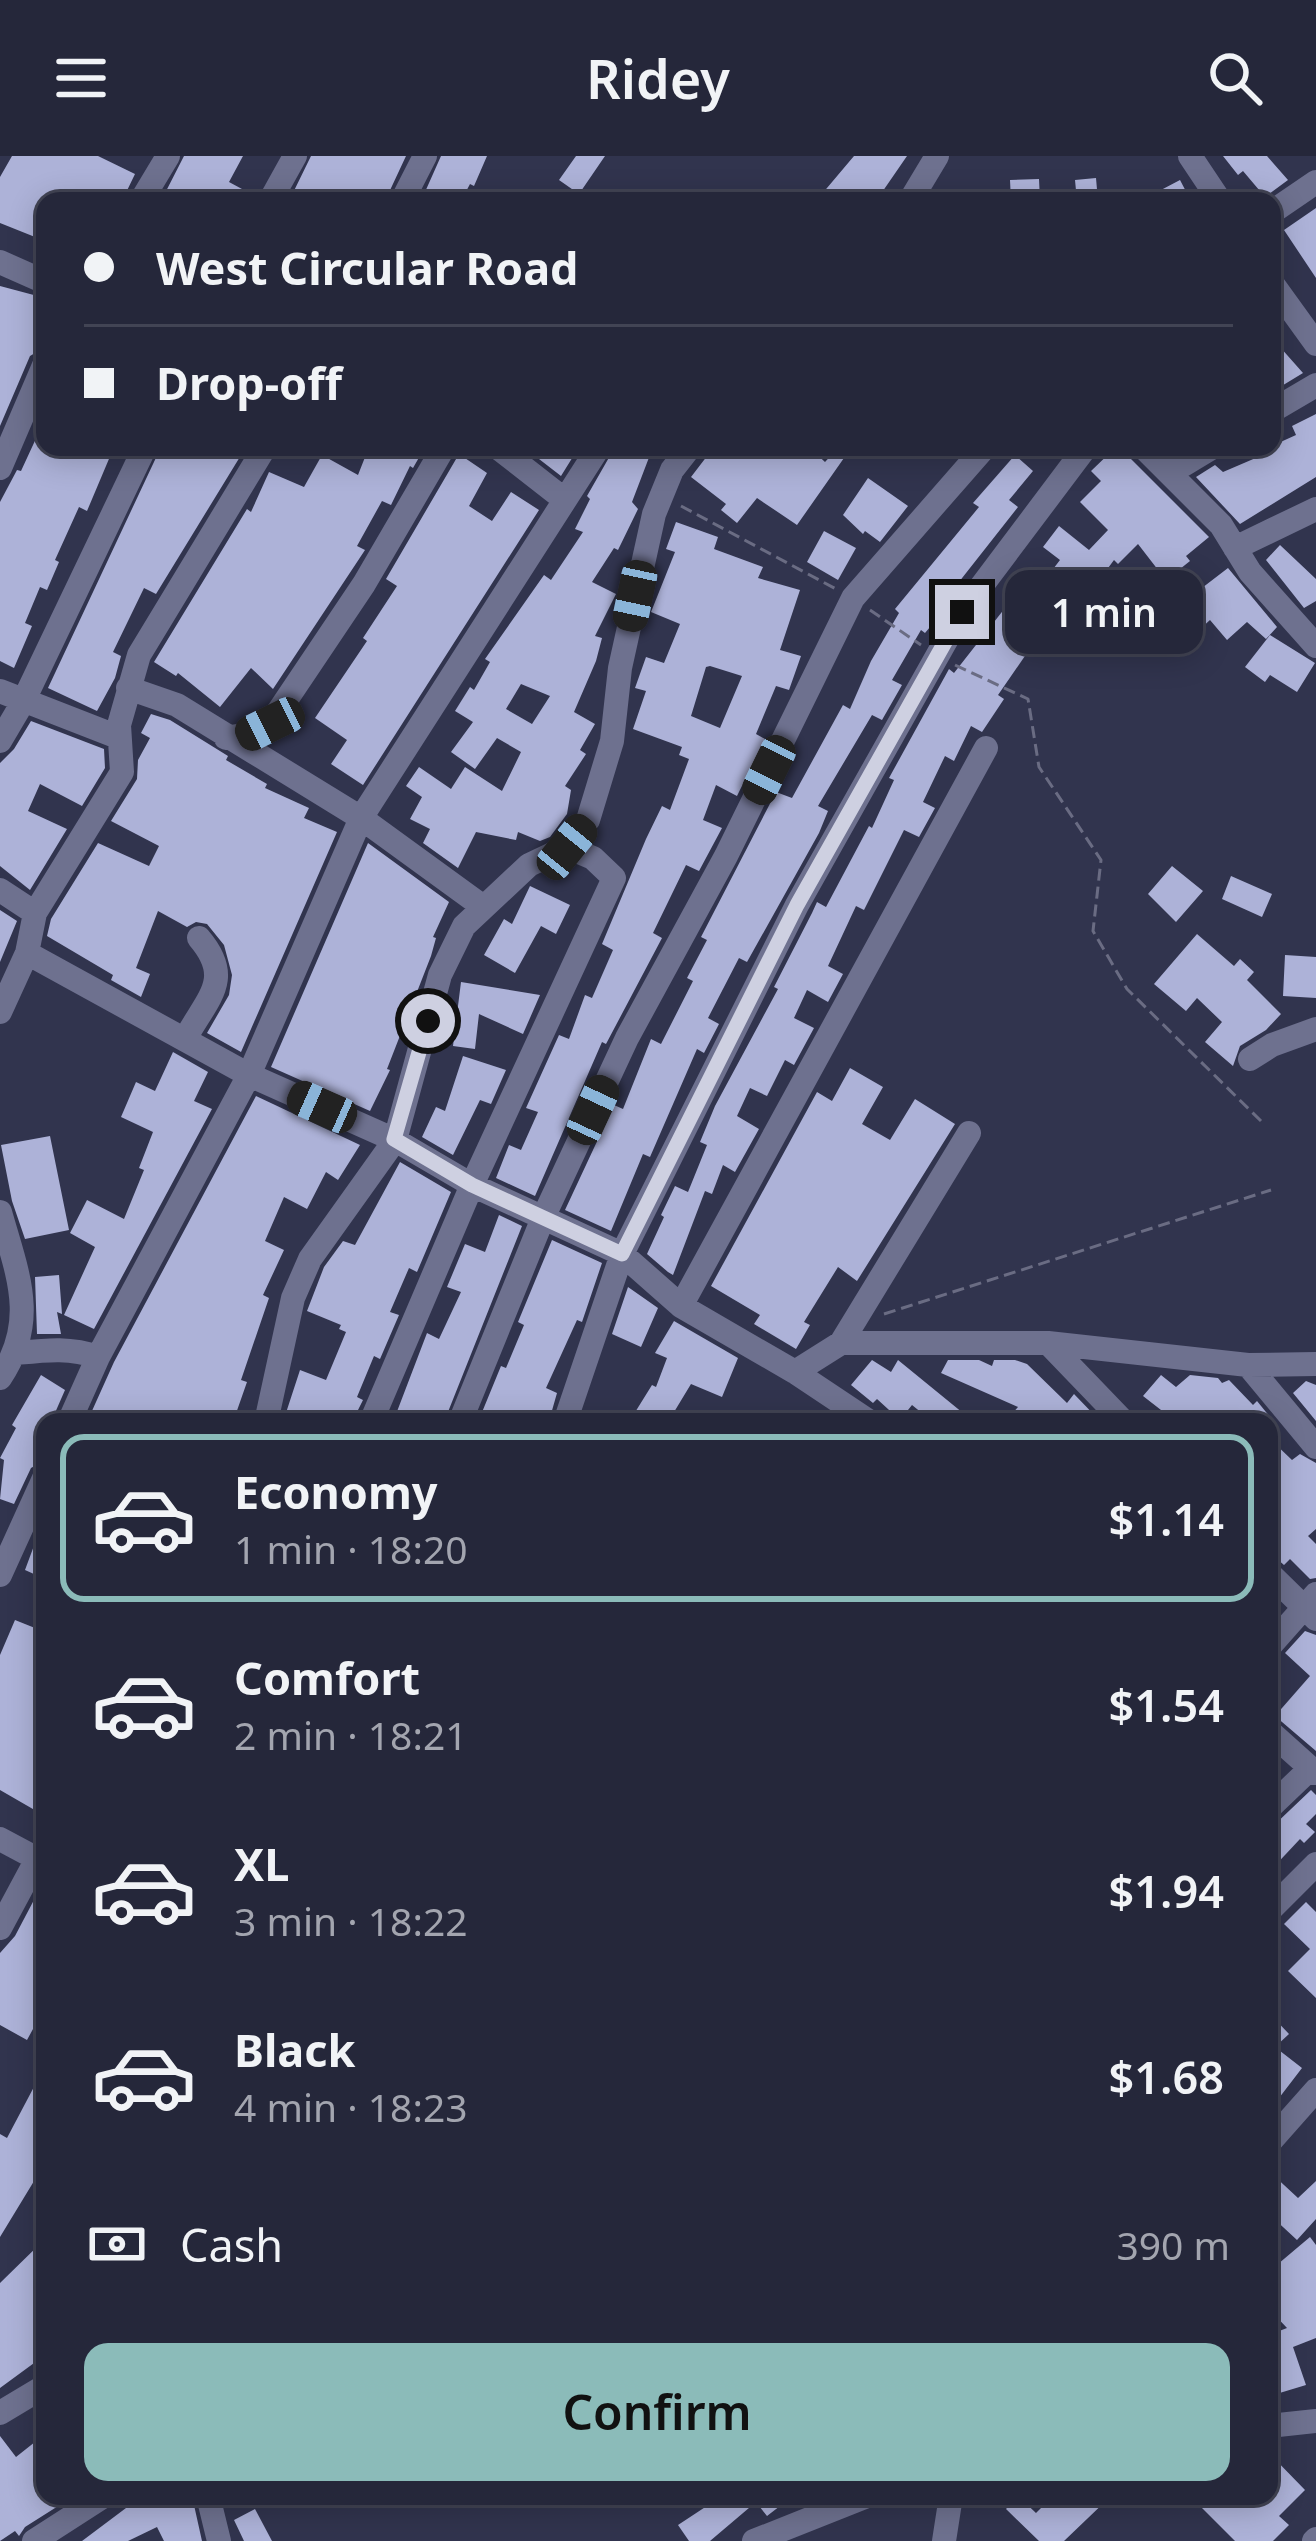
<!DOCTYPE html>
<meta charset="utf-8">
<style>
:root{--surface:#25273a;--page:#313345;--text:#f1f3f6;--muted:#a3a5af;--line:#424454;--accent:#8bbbb9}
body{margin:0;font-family:"Noto Sans",sans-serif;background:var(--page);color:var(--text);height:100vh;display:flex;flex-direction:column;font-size:45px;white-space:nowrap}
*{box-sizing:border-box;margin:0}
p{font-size:39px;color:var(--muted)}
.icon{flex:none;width:66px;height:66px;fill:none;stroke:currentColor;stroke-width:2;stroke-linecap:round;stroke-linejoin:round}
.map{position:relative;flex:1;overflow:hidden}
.side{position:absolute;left:36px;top:1257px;width:1242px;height:1092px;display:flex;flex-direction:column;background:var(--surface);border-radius:24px;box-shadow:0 6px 30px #0003,0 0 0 3px var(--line)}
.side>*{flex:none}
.top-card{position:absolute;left:36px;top:36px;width:1245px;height:264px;border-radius:24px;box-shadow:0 6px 30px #0003,0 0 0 3px var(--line);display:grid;align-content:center;height:264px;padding:0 48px;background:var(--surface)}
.end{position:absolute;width:54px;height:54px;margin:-27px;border:15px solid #ced0e1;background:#111;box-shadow:0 0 0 6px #111}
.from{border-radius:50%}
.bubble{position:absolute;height:84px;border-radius:24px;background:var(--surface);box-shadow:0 6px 30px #0003,0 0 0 3px var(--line);font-size:39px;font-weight:600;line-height:84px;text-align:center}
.car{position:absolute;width:36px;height:72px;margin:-36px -18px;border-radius:15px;box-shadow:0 0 9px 3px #0007;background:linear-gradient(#222 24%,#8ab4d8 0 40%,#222 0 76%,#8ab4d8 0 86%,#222 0)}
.top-card b{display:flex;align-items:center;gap:42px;height:114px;font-size:45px}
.top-card b+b{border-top:3px solid var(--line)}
.top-card i{width:30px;height:30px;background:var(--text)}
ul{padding:21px 0 0;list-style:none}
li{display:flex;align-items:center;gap:36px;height:168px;margin:0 24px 18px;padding:0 24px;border:6px solid transparent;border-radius:24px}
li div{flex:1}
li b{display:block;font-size:45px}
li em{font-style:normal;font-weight:600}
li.on{border-color:var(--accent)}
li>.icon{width:108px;height:108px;stroke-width:1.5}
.pay{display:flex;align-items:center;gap:30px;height:132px;padding:0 48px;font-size:45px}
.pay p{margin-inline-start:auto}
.action{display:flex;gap:24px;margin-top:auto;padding:24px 48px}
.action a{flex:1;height:138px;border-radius:24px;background:var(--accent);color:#111;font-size:48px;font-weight:600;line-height:138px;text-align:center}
header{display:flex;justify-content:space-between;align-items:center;height:156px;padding:0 48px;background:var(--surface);font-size:54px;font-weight:600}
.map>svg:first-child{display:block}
</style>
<header><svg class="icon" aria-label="menu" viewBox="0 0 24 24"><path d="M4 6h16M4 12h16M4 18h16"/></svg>Ridey<svg class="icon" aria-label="search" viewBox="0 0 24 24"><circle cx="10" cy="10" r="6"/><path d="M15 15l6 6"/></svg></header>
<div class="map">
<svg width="1316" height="2385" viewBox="0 0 1316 2385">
<rect width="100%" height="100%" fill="#31344e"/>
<path fill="#adb2d8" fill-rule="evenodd" d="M 12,0 L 98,0 L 135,18 L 122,45 L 45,45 L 45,85 L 0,67 L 0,21 Z
M 184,0 L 243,0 L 229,26 L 255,40 L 254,45 L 161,45 Z
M 311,0 L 406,0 L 385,45 L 289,45 Z
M 441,0 L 487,0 L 474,30 L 470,28 L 461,45 L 421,45 Z
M 576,0 L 605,0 L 579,38 L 559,24 Z
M 854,0 L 907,0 L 876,45 L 816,45 Z
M 1223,0 L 1267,0 L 1288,24 L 1265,41 L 1243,15 L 1238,19 Z
M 1096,22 L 1098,45 L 1077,45 L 1075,24 Z
M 1039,23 L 1040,45 L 1011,45 L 1010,24 Z
M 1180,24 L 1191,45 L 1140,45 Z
M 1316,52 L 1316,122 L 1284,74 Z
M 0,130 L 45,142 L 45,191 L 30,200 L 0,270 Z
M 1272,182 L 1303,217 L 1280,231 L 1272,221 Z
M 45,249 L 45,291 L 62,291 L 77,298 L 81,291 L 114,291 L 87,355 L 79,351 L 55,404 L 59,406 L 47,434 L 40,431 L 25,467 L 32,470 L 14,512 L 0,505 L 0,346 L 17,314 L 21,315 L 39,276 L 34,274 Z
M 1316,258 L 1316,321 L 1240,368 L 1196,321 L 1215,309 L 1223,316 L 1258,301 L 1256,297 L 1296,279 L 1292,270 Z
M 161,291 L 246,291 L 156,438 L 144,432 L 113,496 L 121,500 L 115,522 L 97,555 L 48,532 Z
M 369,291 L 425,291 L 413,312 L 410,310 L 391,349 L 382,345 L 357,390 L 365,394 L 273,533 L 251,512 L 220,551 L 178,517 L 176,520 L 154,506 L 247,353 L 251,356 L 269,316 L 304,331 L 322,299 L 358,319 Z
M 547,291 L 579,291 L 561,320 L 539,303 Z
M 615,291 L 653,291 L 632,346 L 638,353 L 618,394 L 614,392 L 592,426 L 616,438 L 595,480 L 602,482 L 596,505 L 574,556 L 595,568 L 580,594 L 586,598 L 565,630 L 571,634 L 567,658 L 550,681 L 540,685 L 518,676 L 516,684 L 476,676 L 458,712 L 423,687 L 430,673 L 410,663 L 422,641 L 406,630 L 419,611 L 451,633 L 465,611 L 502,635 L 521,596 L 497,582 L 475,613 L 451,596 L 473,566 L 455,555 L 470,531 L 474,534 L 490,506 L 485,503 L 544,419 L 551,424 L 583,376 L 575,373 L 590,343 L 587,340 ZM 521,528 L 550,540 L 532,568 L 506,553 Z
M 714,291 L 809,291 L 825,306 L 839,291 L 851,292 L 797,369 L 757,342 L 737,367 L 721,354 L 726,348 L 691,321 Z
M 1116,291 L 1127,291 L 1131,303 L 1209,381 L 1186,400 L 1190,405 L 1180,413 L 1198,435 L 1228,412 L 1277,471 L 1266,483 L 1247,466 L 1227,484 L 1210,464 L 1199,474 L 1163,440 L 1172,432 L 1138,388 L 1118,408 L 1114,404 L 1094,431 L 1081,422 L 1023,495 L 1027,497 L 998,539 L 1004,543 L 982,576 L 971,570 L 954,605 L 945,600 L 923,646 L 935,652 L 919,681 L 904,674 L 864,754 L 856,750 L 828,810 L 843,818 L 828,846 L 807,834 L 794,862 L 814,872 L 794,909 L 785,904 L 767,940 L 750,932 L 737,960 L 759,973 L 735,1016 L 723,1009 L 712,1038 L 705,1035 L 673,1119 L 668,1116 L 647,1098 L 664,1061 L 661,1059 L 675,1030 L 688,1036 L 707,989 L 700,986 L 715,950 L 778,833 L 774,831 L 812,757 L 817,746 L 826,751 L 869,670 L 872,672 L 894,624 L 889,622 L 949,513 L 954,517 L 1016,438 L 1027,447 L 1060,404 L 1043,391 L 1059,370 L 1089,394 L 1108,374 L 1080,346 L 1101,325 L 1091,315 Z
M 459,298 L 487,317 L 469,350 L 492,365 L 511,336 L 539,354 L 363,629 L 331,608 L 347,584 L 315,562 L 367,485 L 363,482 L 397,430 L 386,423 Z
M 1015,299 L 1033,315 L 1009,344 L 1018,351 L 944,445 L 948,448 L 945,453 L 925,477 L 921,474 L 892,524 L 902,529 L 882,564 L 872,559 L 818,650 L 828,655 L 819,677 L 747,806 L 739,802 L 708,862 L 719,868 L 704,897 L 697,893 L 650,1001 L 643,998 L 611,1075 L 565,1054 L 614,949 L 623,953 L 651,883 L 661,888 L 693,825 L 687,822 L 707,784 L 701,781 L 776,636 L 792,642 L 843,549 L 850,553 L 871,505 L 899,457 L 895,453 L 979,351 L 973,347 Z
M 868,322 L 908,350 L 880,386 L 865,375 L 863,378 L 843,359 Z
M 676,366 L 718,381 L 714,393 L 763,411 L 758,422 L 800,434 L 780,494 L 801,500 L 789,534 L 776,530 L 756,578 L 765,583 L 737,640 L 716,629 L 703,664 L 722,672 L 699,715 L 686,709 L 653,777 L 662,782 L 606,888 L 602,886 L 535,1040 L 496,1022 L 509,989 L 521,994 L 538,956 L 526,952 L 559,879 L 569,883 L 585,839 L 592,842 L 613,794 L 602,788 L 646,683 L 662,650 L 670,654 L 689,603 L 679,599 L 682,591 L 633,573 L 646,535 L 635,532 L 646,501 L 664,507 L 680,468 L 651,456 L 675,396 L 666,393 ZM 710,510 L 742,520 L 720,572 L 691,560 L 706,511 Z
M 824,375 L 856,392 L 838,424 L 807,406 Z
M 1280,389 L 1316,423 L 1316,445 L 1304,452 L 1266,404 Z
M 1270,479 L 1315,507 L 1297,536 L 1270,519 L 1265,526 L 1245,511 Z
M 151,558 L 170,564 L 228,600 L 226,604 L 267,628 L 265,632 L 309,652 L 304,662 L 337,676 L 241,896 L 207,877 L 229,839 L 232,819 L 224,789 L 207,768 L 196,766 L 187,771 L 158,755 L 136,812 L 150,818 L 141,841 L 111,824 L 113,819 L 47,780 L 51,763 L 98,687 L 149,710 L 159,690 L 111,665 L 137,623 L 138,604 L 150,582 L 141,577 Z
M 31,565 L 104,593 L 105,612 L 82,650 L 40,628 L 28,655 L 67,673 L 30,734 L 0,710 L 0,607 L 14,593 Z
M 368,687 L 449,746 L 433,781 L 436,782 L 431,800 L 387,913 L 390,914 L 370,955 L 271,911 Z
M 1172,710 L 1203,735 L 1176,766 L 1148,738 Z
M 1231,720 L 1272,738 L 1262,761 L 1222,743 Z
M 530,730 L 570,749 L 556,778 L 541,770 L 515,817 L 484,799 L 504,763 L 512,768 Z
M 0,754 L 17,765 L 0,806 Z
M 1197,778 L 1234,810 L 1240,803 L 1254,816 L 1247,824 L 1281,858 L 1266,874 L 1240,890 L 1233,910 L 1205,886 L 1222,866 L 1197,842 L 1186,855 L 1154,828 Z
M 1285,799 L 1316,801 L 1316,842 L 1283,840 Z
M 461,826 L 540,839 L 523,878 L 479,858 L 475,893 L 453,890 Z
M 173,896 L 208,916 L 194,945 L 212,953 L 94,1173 L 64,1159 L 95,1091 L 70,1077 L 87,1044 L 124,1063 L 144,1014 L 139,1012 L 153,976 L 121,961 L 136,926 L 155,935 Z
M 463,900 L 506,914 L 491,948 L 480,944 L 453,999 L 422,981 L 436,951 L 445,955 Z
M 850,912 L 883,931 L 862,968 L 890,984 L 915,943 L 955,968 L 857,1125 L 838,1111 L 804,1166 L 810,1169 L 796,1193 L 754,1168 L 760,1159 L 711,1130 L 817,936 L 832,945 Z
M 256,940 L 360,989 L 338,1024 L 326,1016 L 307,1053 L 284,1041 L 265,1085 L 284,1094 L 263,1139 L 269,1142 L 241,1224 L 247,1226 L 233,1266 L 87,1266 L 114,1206 Z
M 50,980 L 69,1074 L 25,1083 L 12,1045 L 1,989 Z
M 400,1006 L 451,1036 L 417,1116 L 409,1112 L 390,1156 L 399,1159 L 380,1203 L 374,1200 L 357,1241 L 363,1244 L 356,1258 L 353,1266 L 324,1266 L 309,1259 L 306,1266 L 283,1266 L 300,1214 L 326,1224 L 346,1176 L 339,1173 L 341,1169 L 307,1155 L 324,1111 L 343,1085 L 355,1089 Z
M 499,1059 L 522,1070 L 444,1266 L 393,1266 L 427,1177 L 439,1183 L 461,1136 L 447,1131 L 465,1088 L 485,1096 Z
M 552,1084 L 602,1107 L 582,1166 L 577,1164 L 546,1232 L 557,1237 L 549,1265 L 478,1266 L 501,1210 L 506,1212 L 524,1169 L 518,1166 Z
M 59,1119 L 62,1158 L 57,1156 L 61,1178 L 37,1178 L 35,1121 Z
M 628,1131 L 658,1152 L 641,1191 L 612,1178 Z
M 674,1165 L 738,1202 L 722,1241 L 691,1228 L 668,1266 L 629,1266 L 652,1229 L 656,1231 L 667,1202 L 655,1197 Z
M 872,1204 L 891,1216 L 898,1204 L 974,1266 L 933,1266 L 912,1249 L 900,1264 L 877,1243 L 873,1247 L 851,1229 Z
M 948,1204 L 979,1204 L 992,1210 L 994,1204 L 1015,1204 L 1027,1208 L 1067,1247 L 1074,1238 L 1101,1266 L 1019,1266 L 1011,1259 L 1018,1251 L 941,1217 Z
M 41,1219 L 65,1234 L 51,1266 L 45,1266 L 45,1304 L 31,1312 L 14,1348 L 0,1343 L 4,1304 L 0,1302 L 16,1272 L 12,1269 Z
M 1161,1219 L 1176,1231 L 1190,1219 L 1218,1222 L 1222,1227 L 1229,1224 L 1253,1249 L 1257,1245 L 1270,1261 L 1268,1266 L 1150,1266 L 1161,1254 L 1143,1240 Z
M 1306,1225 L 1316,1229 L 1316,1265 L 1293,1237 Z
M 1269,1282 L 1292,1304 L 1300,1298 L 1316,1307 L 1316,1373 L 1308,1380 L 1316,1388 L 1316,1422 L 1310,1423 L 1290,1403 L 1284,1409 L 1269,1396 Z
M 45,1360 L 45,1423 L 25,1414 Z
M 15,1464 L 45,1476 L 45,1660 L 0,1634 L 0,1499 Z
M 1305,1475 L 1316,1479 L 1316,1595 L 1275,1560 L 1310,1520 L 1285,1497 Z
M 1311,1634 L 1316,1639 L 1316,1658 L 1306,1668 L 1315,1676 L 1304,1687 L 1300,1683 L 1269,1716 L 1269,1674 Z
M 45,1723 L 45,1851 L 27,1884 L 0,1869 L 0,1797 L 15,1780 Z
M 1306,1746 L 1316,1756 L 1316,1842 L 1288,1815 L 1310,1793 L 1284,1768 Z
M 1269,1857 L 1289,1878 L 1275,1891 L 1302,1912 L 1269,1955 Z
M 45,1910 L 45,2007 L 0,2081 L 0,1978 L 7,1982 Z
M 1269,2015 L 1298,2042 L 1316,2025 L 1316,2063 L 1297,2084 L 1269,2058 Z
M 1310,2081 L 1316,2089 L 1316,2182 L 1293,2191 L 1306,2229 L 1273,2239 L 1269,2225 L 1269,2179 L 1287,2172 L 1269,2153 L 1269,2098 L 1278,2108 Z
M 45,2083 L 45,2199 L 0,2232 L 0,2127 Z
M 45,2278 L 45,2340 L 74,2340 L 25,2371 L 19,2380 L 15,2375 L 0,2385 L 0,2280 L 16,2301 Z
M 1269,2297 L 1305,2334 L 1279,2360 L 1289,2369 L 1273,2385 L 1235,2385 L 1190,2340 L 1269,2340 Z
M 150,2340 L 192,2340 L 202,2385 L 164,2385 L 157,2371 L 128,2385 L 82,2385 L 126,2352 Z
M 722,2340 L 793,2340 L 767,2360 L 756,2346 L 710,2385 L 689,2385 L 678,2369 Z
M 1018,2340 L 1036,2357 L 1053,2340 L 1111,2340 L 1064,2385 L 1039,2385 L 1006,2353 Z
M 255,2353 L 272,2385 L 244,2385 L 234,2364 Z"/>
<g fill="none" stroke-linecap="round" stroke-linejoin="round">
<path stroke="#6a6c83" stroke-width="3" stroke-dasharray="12 6" stroke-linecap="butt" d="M 681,350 L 836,433
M 870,454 L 921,489
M 955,509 L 1028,543 L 1039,611 L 1101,704 L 1093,775 L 1127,833 L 1264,968
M 884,1158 L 1271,1034"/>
<path stroke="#6e718f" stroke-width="24" d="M 1190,0 L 1220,45
M 141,45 L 168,0
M 270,45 L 295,0
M 402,45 L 425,0
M 910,45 L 937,0
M 1272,56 L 1316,26
M 0,106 L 45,126
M 1272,127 L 1316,188
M 1272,255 L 1316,229
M 497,291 L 565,344
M 1143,291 L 1221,369 L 1250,416 L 1316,490
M 0,312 L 45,207
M 1170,317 L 1213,291
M 1235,392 L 1316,353
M 128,532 L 177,549 L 361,662 L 482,750
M 0,535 L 118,581
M 226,582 L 248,578 L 270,568 L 364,428 L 444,291
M 0,585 L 23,546 L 145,291
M 0,734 L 35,757
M 27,797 L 249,919 L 395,984 L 472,1029 L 622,1098 L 681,1150 L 795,1216 L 870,1266
M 0,856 L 27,797 L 35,757 L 122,616 L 119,569 L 139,499 L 265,291
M 185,883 C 208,841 234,823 199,782
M 1250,903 L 1272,889 L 1316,873
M 0,1056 C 17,1117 39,1164 0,1222
M 681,1150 L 986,592
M 841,1187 L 969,977
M 1048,1187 L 1124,1266
M 17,1197 C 46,1194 70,1191 98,1201
M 1248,1209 L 1316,1291
M 795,1216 L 841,1187 L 1048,1187 L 1248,1209 L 1316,1208
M 69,1266 L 98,1201 L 249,919 L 361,662 L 599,291
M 266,1266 L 293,1142 L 310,1103 L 395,984 L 440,819 L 464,770 L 529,709 L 567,691 L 588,664 L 612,585 L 620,512 L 654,358 L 672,314 L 690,291
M 371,1266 L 472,1029 L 614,722 L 593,702 L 567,691
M 460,1266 L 543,1062 L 627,882 L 726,700 L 853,442 L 985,291
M 565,1266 L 622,1098 L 797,749 L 962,456 L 1086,291
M 1269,1417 L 1316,1463
M 0,1419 L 45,1320
M 1269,1491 L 1316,1438
M 1269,1575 L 1316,1617
M 1269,1652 L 1311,1612
M 0,1683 L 45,1707
M 1269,1755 L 1316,1708
M 0,1772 L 37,1703
M 1269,1987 L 1316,1934
M 0,2257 L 45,2230
M 1269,2270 L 1316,2265
M 208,2340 L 219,2385
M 34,2385 L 104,2340
M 754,2385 L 867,2340
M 944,2385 L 951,2340
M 1314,2385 L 1316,2383"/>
</g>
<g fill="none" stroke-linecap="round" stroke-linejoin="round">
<path stroke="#ced0e1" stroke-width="15" d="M 428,865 L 394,983 L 472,1029 L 622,1098 L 797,749 L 962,456"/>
</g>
</svg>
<i class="end from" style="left:428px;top:865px"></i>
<i class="end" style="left:962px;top:456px"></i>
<div class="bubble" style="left:1005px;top:414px;width:198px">1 min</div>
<i class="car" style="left:635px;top:440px;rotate:192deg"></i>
<i class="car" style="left:270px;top:568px;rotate:244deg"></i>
<i class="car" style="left:769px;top:614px;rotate:206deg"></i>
<i class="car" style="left:567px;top:691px;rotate:39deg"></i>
<i class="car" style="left:322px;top:951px;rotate:294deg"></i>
<i class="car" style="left:593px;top:954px;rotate:25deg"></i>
<div class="top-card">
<b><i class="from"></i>West Circular Road</b>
<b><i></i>Drop-off</b>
</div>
<section class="side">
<ul>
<li class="on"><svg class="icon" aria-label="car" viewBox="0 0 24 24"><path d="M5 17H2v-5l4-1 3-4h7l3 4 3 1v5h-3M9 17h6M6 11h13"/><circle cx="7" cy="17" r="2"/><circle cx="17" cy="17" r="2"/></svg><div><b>Economy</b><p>1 min · 18:20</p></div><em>$1.14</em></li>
<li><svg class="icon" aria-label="car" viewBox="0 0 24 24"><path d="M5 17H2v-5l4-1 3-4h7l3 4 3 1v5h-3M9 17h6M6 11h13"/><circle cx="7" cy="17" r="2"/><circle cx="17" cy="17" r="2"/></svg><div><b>Comfort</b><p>2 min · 18:21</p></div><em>$1.54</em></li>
<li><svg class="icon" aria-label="car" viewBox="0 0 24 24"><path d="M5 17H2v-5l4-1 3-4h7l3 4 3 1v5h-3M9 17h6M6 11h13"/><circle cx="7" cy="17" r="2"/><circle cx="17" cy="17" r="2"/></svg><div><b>XL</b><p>3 min · 18:22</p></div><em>$1.94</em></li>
<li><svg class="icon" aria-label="car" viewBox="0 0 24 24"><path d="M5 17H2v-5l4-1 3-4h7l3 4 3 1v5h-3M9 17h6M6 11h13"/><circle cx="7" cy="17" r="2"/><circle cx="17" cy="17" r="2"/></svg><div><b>Black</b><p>4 min · 18:23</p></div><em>$1.68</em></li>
</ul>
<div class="pay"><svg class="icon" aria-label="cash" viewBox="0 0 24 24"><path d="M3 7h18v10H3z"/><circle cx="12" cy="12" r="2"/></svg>Cash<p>390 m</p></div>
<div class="action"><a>Confirm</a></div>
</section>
</div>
